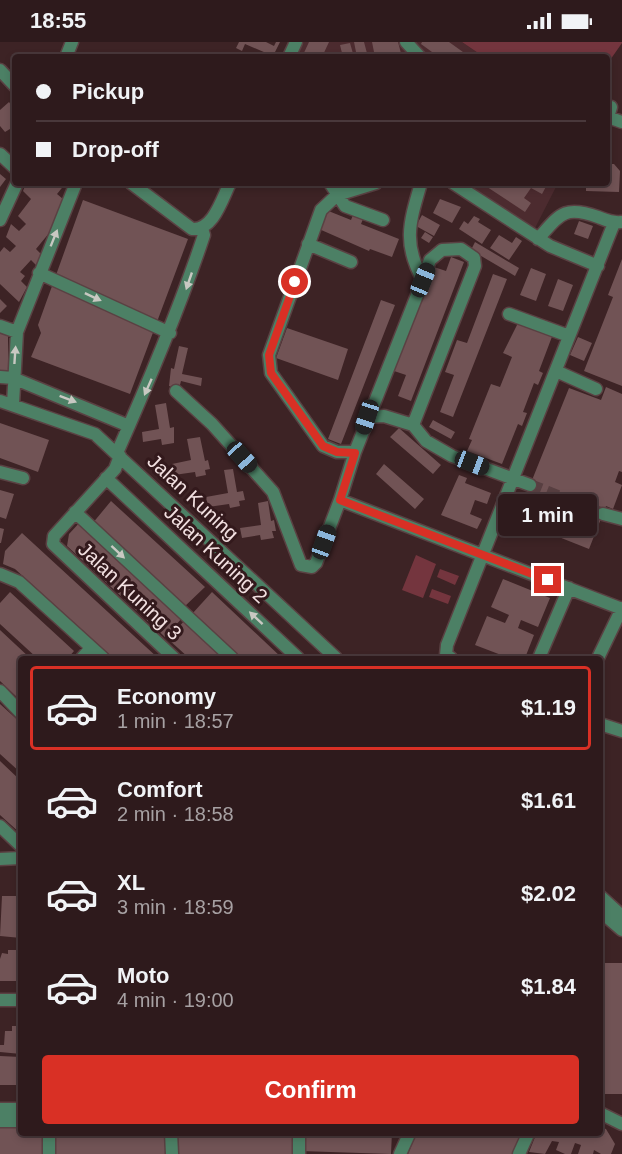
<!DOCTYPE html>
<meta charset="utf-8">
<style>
:root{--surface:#2e1a1c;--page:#362325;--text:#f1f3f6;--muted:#a7a1a3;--line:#49383b;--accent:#d93025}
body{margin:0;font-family:Arial,sans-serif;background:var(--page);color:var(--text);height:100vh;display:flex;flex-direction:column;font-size:22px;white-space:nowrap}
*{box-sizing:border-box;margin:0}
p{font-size:20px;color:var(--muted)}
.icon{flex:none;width:33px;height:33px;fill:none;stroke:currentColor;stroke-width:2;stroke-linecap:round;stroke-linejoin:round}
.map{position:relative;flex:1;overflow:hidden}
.details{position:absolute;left:18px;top:614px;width:585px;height:480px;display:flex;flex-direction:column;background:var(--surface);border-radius:6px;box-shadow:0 3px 9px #0003,0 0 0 2px var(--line)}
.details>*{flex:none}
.top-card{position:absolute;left:12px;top:12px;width:598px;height:132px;border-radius:6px;box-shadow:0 3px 9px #0003,0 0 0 2px var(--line);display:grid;align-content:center;height:132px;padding:0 24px;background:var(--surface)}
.end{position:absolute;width:27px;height:27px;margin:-14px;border:8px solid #d93025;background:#fff;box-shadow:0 0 0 3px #fff}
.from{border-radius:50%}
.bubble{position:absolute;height:42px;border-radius:6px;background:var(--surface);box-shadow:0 3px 9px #0003,0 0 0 2px var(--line);font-size:20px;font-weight:700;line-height:42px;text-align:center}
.car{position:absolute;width:18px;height:36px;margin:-18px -9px;border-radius:8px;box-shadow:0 0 4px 2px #0007;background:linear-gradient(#222 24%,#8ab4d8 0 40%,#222 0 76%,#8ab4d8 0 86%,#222 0)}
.top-card b{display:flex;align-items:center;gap:21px;height:57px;font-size:22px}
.top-card b+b{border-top:2px solid var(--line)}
.top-card i{width:15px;height:15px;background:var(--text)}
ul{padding:10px 0 0;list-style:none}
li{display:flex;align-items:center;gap:18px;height:84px;margin:0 12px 9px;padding:0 12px;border:3px solid transparent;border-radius:6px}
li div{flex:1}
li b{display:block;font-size:22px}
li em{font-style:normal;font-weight:700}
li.current{border-color:var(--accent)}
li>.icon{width:54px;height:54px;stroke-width:1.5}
.button{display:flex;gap:12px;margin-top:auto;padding:12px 24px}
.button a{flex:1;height:69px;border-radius:6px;background:var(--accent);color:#fff;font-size:24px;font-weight:700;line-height:69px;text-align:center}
.status{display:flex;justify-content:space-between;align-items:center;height:42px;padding:0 30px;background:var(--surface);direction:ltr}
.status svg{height:16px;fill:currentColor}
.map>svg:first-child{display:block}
</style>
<div class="status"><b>18:55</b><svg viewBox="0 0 49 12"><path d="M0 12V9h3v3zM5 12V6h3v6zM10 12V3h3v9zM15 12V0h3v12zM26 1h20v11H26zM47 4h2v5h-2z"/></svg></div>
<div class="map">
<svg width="622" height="1112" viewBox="0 0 622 1112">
<rect width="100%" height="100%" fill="#3d2325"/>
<path fill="#4c2b2f" d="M 304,0 L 462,0 L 484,15 L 296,15 Z
M 465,141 L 558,141 L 534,188 Z"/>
<path fill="#74353e" d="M 462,0 L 622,0 L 622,1 L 608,21 L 608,15 L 484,15 Z
M 416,513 L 436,522 L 423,556 L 402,548 Z
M 440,527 L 459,534 L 455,543 L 437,535 Z
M 432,547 L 451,554 L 448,562 L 429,555 Z"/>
<path fill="#715355" d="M 239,0 L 266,0 L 274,4 L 276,0 L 280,0 L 273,14 L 245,2 L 242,9 L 236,6 Z
M 309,0 L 329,0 L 322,15 L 302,15 Z
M 354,0 L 364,0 L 368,15 L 357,15 Z
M 372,0 L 398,0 L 402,15 L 375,15 Z
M 422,0 L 449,0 L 470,15 L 441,15 L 437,12 L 428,15 L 432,10 L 421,2 Z
M 350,1 L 354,15 L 343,15 L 340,3 Z
M 9,60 L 15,68 L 15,84 L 5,90 L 0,84 L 0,68 Z
M 608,122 L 614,122 L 620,129 L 619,150 L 586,149 L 586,141 L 608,141 Z
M 0,132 L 6,137 L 0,145 Z
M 26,141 L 66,141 L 57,152 L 63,157 L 50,190 L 36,207 L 42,213 L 37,224 L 31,218 L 20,230 L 25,234 L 21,239 L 27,245 L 19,260 L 0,242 L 0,210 L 4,205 L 10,210 L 16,204 L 6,195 L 11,182 L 19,189 L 26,182 L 18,174 L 31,157 L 23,149 Z
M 481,141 L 548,141 L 542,152 L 531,146 L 524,156 L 531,161 L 525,170 Z
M 440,157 L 461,165 L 452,181 L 433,171 Z
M 83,158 L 188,197 L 130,352 L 31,315 L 41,291 L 38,283 Z
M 326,168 L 351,178 L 353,173 L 363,177 L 361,182 L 399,197 L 392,215 L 370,207 L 369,209 L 319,187 Z
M 422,173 L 440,183 L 434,194 L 416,184 Z
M 474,174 L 480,177 L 478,180 L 491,188 L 482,202 L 459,187 L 464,179 L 468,182 Z
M 579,179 L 593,184 L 588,197 L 574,192 Z
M 425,190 L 433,195 L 429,201 L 421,196 Z
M 499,193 L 512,201 L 516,195 L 522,199 L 509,218 L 490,206 Z
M 475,200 L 519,226 L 515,234 L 471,208 Z
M 451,215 L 464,220 L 411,359 L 398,354 L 406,333 L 394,329 L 434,225 L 446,229 Z
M 622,217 L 622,344 L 584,329 L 613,255 L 608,253 Z
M 531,226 L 546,232 L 536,259 L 520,253 Z
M 493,232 L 507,237 L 453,375 L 440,370 L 454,333 L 445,330 L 457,298 L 467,301 Z
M 558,237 L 573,243 L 563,269 L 548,264 Z
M 0,257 L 7,264 L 0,271 Z
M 381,258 L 395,263 L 341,402 L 328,397 Z
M 519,279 L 553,292 L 539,329 L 543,331 L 538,343 L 534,341 L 523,370 L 527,371 L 522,384 L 518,382 L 502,422 L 467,409 L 472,398 L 469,397 L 491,342 L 500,345 L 512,315 L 503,311 Z
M 287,286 L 348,307 L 338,338 L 276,316 Z
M 0,288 L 8,288 L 8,329 L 0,329 Z
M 578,295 L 592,301 L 584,319 L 570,313 Z
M 179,304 L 188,306 L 182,332 L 202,336 L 201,344 L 181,339 L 179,347 L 169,344 L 171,326 L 174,327 Z
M 606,345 L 622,352 L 622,430 L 619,429 L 615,440 L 622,443 L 613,467 L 606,464 L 589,507 L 516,478 L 569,346 L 601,358 Z
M 166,361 L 170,386 L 174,385 L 174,401 L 162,403 L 161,397 L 143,400 L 142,390 L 159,387 L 155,363 Z
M 433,378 L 455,390 L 451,397 L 429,385 Z
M 0,381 L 49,398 L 38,430 L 0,416 Z
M 399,386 L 441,423 L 433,432 L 390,395 Z
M 200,395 L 205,419 L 208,418 L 210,427 L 205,428 L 206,433 L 196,435 L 195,430 L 174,433 L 172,422 L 191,418 L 187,397 Z
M 384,422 L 424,457 L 415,467 L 376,432 Z
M 233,427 L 237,450 L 243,449 L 245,458 L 239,459 L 240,464 L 230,466 L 229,462 L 208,465 L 206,455 L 228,451 L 224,428 Z
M 459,433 L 467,436 L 465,441 L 491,451 L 487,462 L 475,458 L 470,472 L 482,477 L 477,487 L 441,473 Z
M 0,448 L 14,452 L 6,477 L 0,475 Z
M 111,459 L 205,545 L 183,566 L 92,482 Z
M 268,459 L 271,479 L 274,478 L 276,489 L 272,489 L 274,496 L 261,498 L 260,493 L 242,496 L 240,486 L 261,483 L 258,461 Z
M 81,479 L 183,575 L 165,595 L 67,504 L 69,492 Z
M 0,486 L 4,487 L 1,501 L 0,501 Z
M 22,491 L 158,616 L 113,616 L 15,527 L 3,522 L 5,509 Z
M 503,537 L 550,556 L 538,585 L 521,578 L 518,586 L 534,593 L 525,616 L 509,616 L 475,603 L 487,574 L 505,581 L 509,573 L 491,565 Z
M 10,550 L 74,609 L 68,616 L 37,616 L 0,582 L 0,561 Z
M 212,550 L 282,616 L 239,616 L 192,572 Z
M 185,578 L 225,616 L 189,616 L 168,597 Z
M 0,588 L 30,616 L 21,616 L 21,659 L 0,639 Z
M 0,662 L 21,681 L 21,731 L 0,712 Z
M 0,719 L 21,739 L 21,792 L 0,773 Z
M 2,854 L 21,854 L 21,896 L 0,894 Z
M 8,908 L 21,908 L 21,939 L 0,939 L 0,917 L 2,911 L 8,912 Z
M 600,921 L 622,921 L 622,1052 L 600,1052 Z
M 12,984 L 21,984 L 21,1012 L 0,1010 L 0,1003 L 4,1003 L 5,989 L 12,989 Z
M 0,1014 L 21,1015 L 19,1043 L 0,1043 Z
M 0,1082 L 21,1082 L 21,1090 L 44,1090 L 45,1112 L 0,1112 Z
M 600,1085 L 606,1087 L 615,1102 L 611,1112 L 601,1112 L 594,1108 L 593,1112 L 578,1112 L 581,1103 L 575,1101 L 571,1112 L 565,1112 L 556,1108 L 559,1100 L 552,1099 L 545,1112 L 529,1110 L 537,1090 L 600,1090 Z
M 55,1090 L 167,1090 L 168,1112 L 55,1112 Z
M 178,1090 L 295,1090 L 295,1112 L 178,1112 Z
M 301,1090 L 392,1090 L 391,1112 L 300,1109 Z
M 417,1090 L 524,1090 L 513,1112 L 408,1112 Z"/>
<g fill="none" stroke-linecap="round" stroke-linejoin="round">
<path stroke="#583f41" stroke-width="12" stroke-dasharray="12 6" stroke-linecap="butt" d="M 530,443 L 603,472"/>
<g stroke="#5a4143" stroke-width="15">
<path id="minor" d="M 406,0 L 420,15
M 66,15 L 72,0
M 289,15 L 296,0
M 0,28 L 15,44
M 611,65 L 608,75 L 622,80
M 0,112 L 15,126
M 131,141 L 192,187 C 213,189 222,157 230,141
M 330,141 L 345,164 L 383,178
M 376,141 L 337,153 L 321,168 L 269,313 L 271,331 L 323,404 L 337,410 L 355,410 L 340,458 L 622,567
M 453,141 L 550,204 L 598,224
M 0,178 L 17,141
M 538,197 C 560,172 564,163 598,175 C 606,178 612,181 621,180
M 308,202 L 351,220
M 39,231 L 170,291
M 509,272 L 569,294
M 0,284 L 17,290
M 556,329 L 596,347
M 0,335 L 13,336 L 129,384
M 176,349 L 212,382 L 273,450 L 301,523 L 312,525 L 316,521 L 340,458
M 0,359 L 95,392 L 336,616
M 13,362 L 17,290 L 76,141
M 367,375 L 384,374 L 413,383 L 426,399 L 452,414 L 530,443
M 413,383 L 475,224 L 474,216 L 461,207 L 442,208 L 430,218 L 423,238
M 355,410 L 423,238 C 402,201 410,179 421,141
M 117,411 C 149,339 179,268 204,193 L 202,187
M 120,414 L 115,427 L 54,494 L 53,502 L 174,616
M 0,430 L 23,436
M 106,436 L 298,616
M 75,470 L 232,616
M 603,472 L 622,477
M 0,532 L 19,540 L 103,616
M 82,616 L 91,606
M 451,616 L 446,613 L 447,603 L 614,181
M 539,616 L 569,546
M 598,616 L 622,566
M 0,649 L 21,671
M 600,682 L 622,689
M 0,784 L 21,804
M 0,817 L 21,816
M 600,854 L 622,874
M 600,869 L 622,888
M 0,958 L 21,958
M 0,1067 L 21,1067
M 600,1071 L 622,1082
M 0,1079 L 21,1079
M 171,1090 L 172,1112
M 49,1112 L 49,1090
M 299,1112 L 299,1090
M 400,1112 L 410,1090
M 519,1112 L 529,1090"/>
</g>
<use href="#minor" stroke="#4c8065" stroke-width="12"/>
</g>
<defs><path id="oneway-solid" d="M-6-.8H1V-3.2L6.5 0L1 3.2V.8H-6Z" transform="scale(1.5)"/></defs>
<g fill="#c8c8c2">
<use href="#oneway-solid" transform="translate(54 196) rotate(-68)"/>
<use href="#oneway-solid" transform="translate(189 239) rotate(109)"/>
<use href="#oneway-solid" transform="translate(93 255) rotate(25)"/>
<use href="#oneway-solid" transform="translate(15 313) rotate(-86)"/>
<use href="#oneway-solid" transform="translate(148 345) rotate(114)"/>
<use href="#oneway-solid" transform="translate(68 357) rotate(21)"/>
<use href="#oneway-solid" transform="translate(118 510) rotate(43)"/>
<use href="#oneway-solid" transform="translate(256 576) rotate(-137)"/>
</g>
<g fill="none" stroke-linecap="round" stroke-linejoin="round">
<path stroke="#d93025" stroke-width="8" d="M 295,240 L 269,313 L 271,331 L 323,404 L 337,410 L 355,411 L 340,458 L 548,538"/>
</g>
<g text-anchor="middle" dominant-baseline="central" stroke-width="6" stroke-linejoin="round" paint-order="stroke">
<g font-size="20" fill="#f2e0e1" stroke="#33191c">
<text transform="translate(193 455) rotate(43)">Jalan Kuning</text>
<text transform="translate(216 512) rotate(43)">Jalan Kuning 2</text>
<text transform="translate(130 549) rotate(43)">Jalan Kuning 3</text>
</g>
</g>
</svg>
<i class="end from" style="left:295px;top:240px"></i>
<i class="end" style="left:548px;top:538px"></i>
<div class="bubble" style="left:498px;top:452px;width:99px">1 min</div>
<i class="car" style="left:423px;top:238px;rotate:22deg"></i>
<i class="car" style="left:367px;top:375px;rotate:198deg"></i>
<i class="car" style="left:242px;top:415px;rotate:138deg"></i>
<i class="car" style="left:472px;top:421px;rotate:111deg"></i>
<i class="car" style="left:324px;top:500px;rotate:20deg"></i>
<div class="top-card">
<b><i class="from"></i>Pickup</b>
<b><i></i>Drop-off</b>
</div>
<section class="details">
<ul>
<li class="current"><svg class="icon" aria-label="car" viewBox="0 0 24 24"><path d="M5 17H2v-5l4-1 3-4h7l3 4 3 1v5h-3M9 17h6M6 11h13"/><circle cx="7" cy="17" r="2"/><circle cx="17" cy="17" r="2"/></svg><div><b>Economy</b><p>1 min · 18:57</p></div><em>$1.19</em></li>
<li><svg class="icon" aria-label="car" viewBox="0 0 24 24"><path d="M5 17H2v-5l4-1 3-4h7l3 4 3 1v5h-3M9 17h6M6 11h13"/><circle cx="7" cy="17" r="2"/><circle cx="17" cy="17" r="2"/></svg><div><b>Comfort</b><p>2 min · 18:58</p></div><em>$1.61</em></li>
<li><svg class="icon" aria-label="car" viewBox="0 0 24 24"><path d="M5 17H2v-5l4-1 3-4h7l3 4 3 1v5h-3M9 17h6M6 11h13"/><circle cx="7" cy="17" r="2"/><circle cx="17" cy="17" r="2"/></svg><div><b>XL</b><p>3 min · 18:59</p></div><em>$2.02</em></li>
<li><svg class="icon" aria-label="car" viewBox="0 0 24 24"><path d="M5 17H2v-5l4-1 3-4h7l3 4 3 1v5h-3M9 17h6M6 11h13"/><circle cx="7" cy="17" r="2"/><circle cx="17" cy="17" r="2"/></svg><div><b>Moto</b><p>4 min · 19:00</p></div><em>$1.84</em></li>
</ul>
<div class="button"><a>Confirm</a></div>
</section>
</div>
